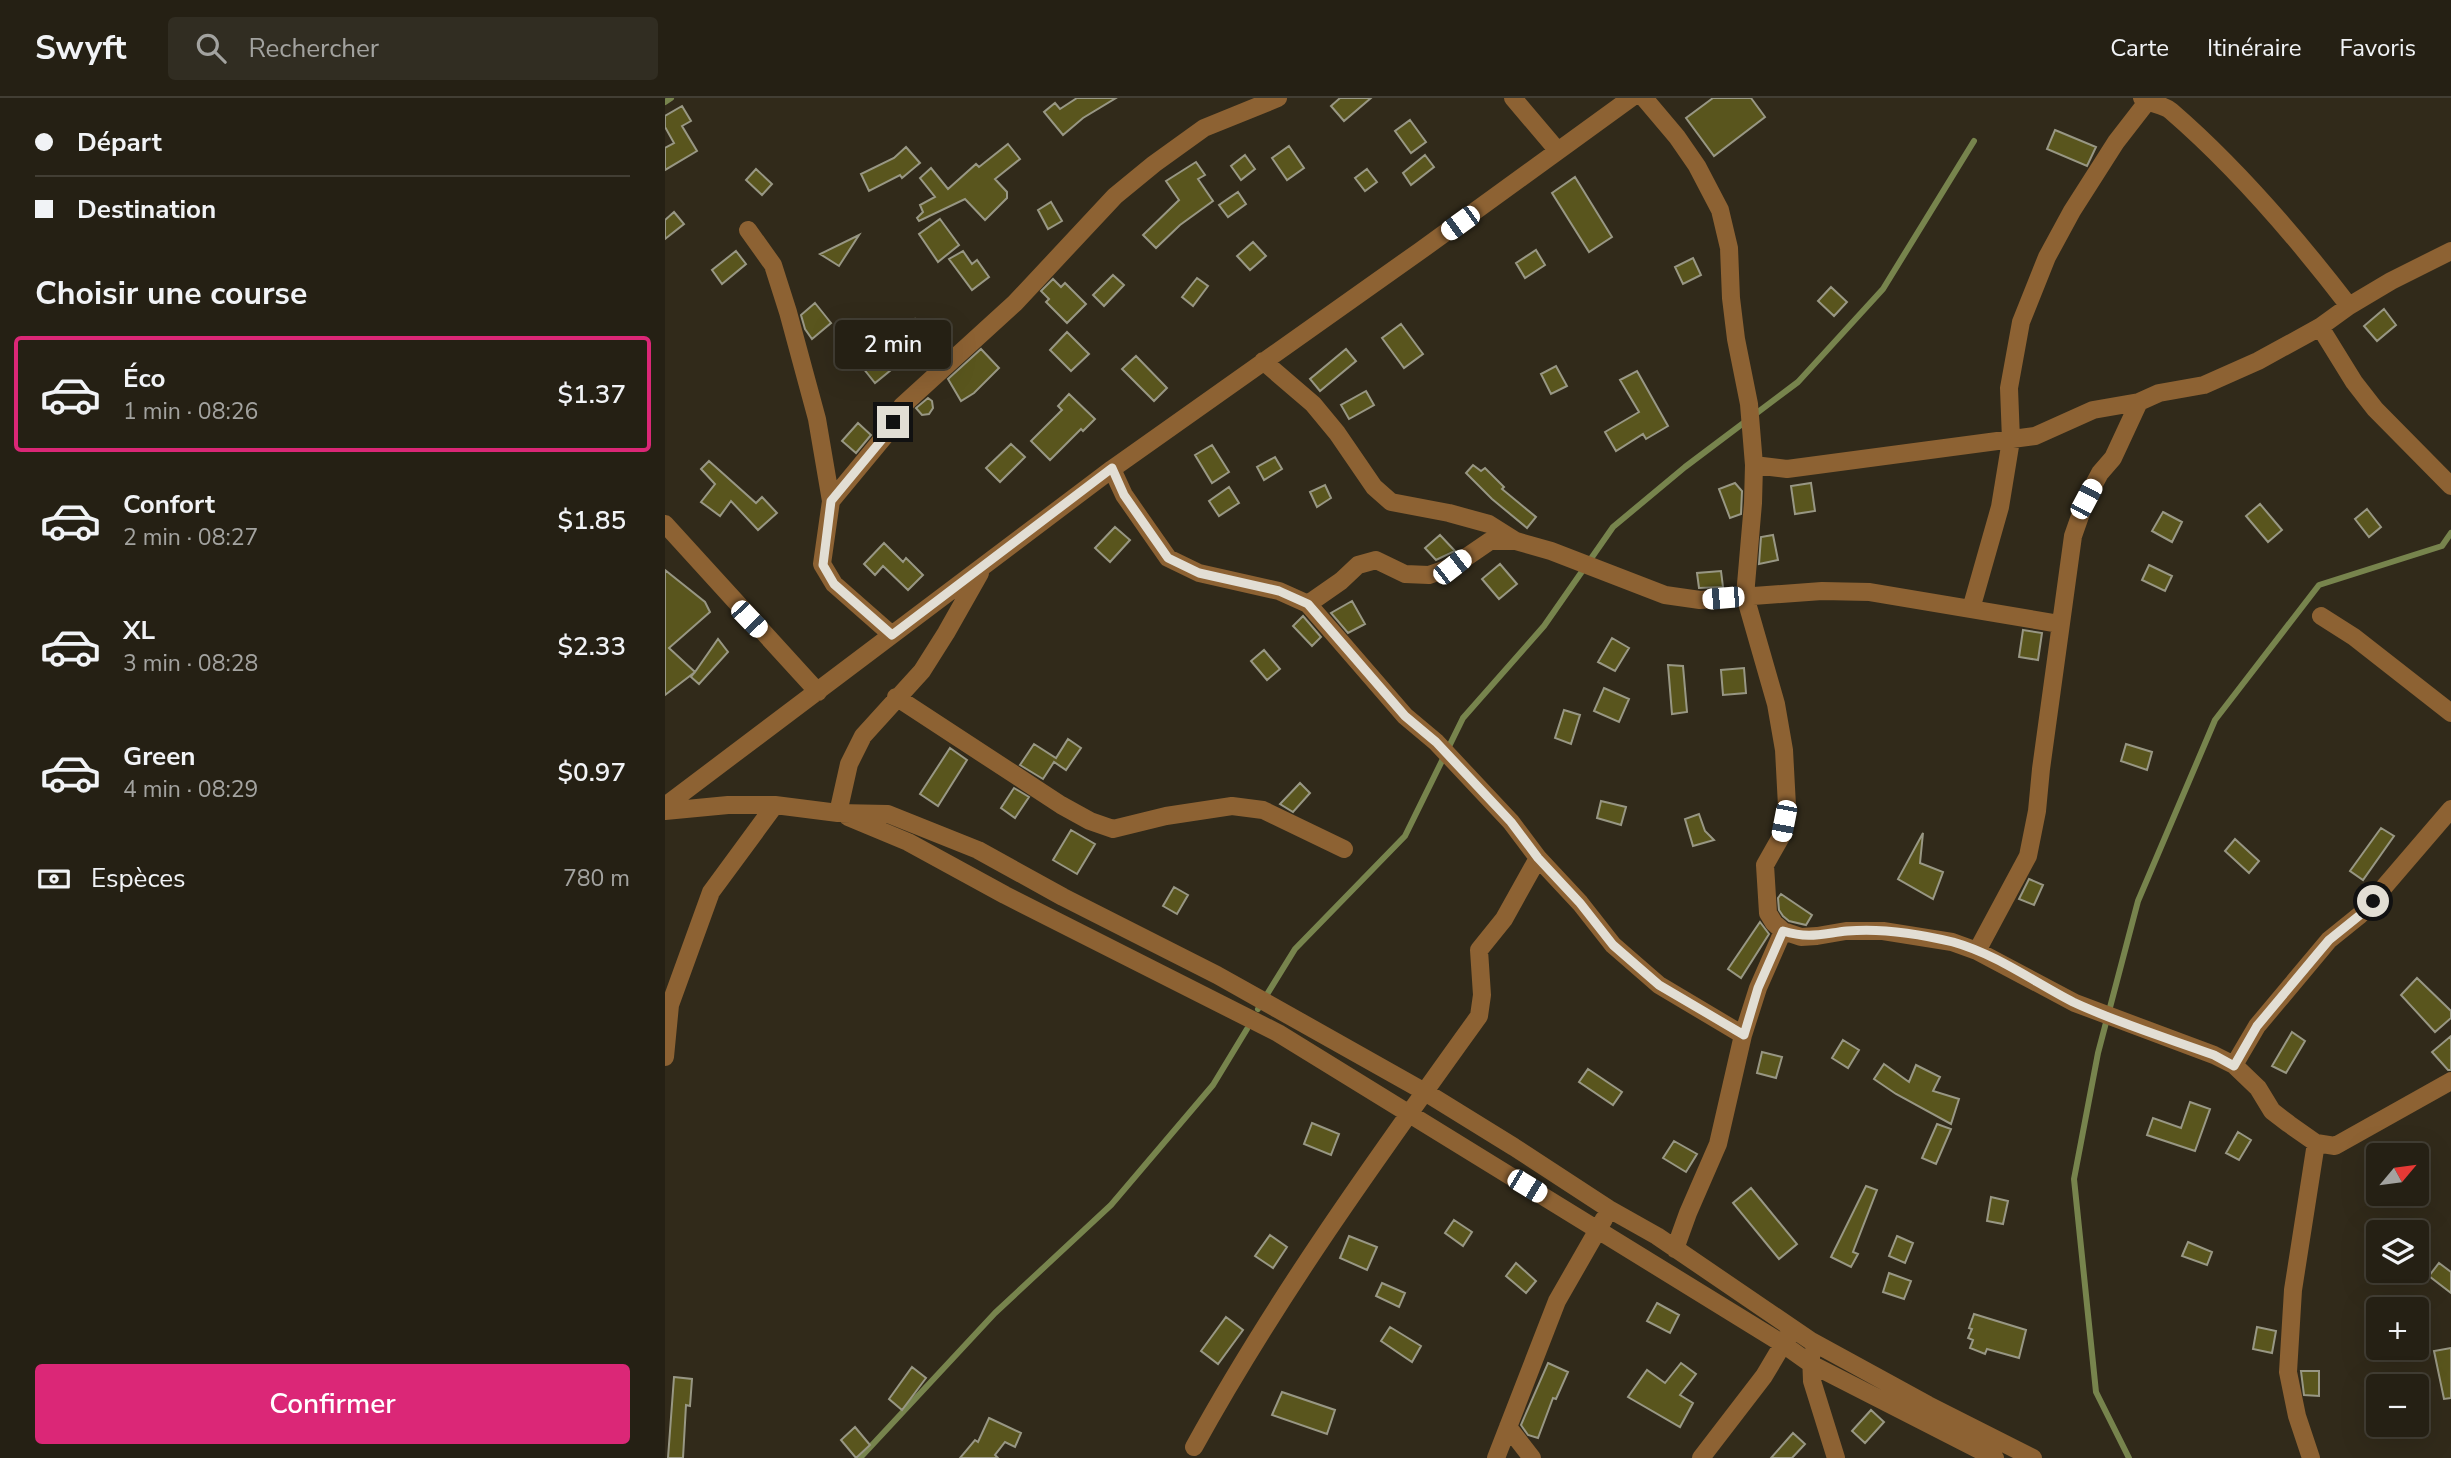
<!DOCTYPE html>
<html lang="fr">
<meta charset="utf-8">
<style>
:root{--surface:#252014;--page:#312d22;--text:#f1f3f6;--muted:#a3a3a0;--line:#423e34;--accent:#db2777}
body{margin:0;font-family:"Nunito Sans",sans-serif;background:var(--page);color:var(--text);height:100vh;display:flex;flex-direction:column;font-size:26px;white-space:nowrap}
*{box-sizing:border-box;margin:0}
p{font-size:23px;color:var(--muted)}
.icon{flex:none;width:38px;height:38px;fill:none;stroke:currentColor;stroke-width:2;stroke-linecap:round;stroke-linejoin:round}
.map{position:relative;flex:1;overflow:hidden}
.drawer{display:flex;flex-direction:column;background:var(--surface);width:665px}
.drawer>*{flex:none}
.hud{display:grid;align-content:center;height:154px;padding:0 35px;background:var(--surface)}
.needle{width:46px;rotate:61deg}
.buttons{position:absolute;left:1701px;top:1045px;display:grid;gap:14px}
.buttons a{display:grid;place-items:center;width:63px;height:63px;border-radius:7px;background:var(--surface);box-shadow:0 7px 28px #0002,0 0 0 2px var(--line);font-size:35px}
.end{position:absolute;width:32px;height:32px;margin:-16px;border:9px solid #e2ded4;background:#111;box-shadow:0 0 0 4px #111}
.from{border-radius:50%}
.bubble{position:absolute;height:49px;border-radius:7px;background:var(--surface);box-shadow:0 7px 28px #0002,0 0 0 2px var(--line);font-size:23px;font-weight:600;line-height:49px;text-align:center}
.car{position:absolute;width:21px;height:42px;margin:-21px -10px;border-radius:9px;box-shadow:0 0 5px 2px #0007;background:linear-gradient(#fff 24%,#345 0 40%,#fff 0 76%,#345 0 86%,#fff 0)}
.hud b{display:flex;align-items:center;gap:24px;height:66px;font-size:26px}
.hud b+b{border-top:2px solid var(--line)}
.hud i{width:18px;height:18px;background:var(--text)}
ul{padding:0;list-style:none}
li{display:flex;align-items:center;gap:21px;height:116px;margin:0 14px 10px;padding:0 21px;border:4px solid transparent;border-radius:7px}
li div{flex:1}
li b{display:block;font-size:26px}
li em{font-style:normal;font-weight:600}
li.selected{border-color:var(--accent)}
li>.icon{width:63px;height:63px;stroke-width:1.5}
h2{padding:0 35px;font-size:32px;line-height:84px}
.pay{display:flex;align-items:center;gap:18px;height:77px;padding:0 35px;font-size:26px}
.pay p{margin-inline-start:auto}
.primary-button{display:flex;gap:14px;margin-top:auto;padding:14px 35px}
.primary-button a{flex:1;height:80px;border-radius:7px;background:var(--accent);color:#fff;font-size:28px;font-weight:600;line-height:80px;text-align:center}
header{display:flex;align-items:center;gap:42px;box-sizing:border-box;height:98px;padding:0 35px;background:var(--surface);border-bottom:2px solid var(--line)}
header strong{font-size:33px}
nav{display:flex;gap:38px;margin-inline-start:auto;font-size:24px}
.search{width:490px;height:63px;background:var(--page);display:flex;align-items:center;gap:18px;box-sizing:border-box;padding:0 24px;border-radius:7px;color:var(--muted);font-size:26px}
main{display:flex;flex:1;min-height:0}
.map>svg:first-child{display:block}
</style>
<header>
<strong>Swyft</strong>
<div class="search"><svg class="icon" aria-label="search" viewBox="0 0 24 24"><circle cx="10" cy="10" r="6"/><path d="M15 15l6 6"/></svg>Rechercher</div>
<nav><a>Carte</a><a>Itinéraire</a><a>Favoris</a></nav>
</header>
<main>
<section class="drawer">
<div class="hud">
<b><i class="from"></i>Départ</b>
<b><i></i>Destination</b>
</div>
<h2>Choisir une course</h2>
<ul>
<li class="selected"><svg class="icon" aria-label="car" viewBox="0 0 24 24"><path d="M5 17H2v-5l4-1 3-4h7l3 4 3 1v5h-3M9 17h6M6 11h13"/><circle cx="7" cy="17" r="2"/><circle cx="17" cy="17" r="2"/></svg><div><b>Éco</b><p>1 min · 08:26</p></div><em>$1.37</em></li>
<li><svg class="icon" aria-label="car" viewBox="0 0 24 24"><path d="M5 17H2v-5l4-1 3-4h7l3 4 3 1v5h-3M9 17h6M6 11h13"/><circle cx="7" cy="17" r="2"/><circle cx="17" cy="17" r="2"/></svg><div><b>Confort</b><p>2 min · 08:27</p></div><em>$1.85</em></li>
<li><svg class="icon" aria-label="car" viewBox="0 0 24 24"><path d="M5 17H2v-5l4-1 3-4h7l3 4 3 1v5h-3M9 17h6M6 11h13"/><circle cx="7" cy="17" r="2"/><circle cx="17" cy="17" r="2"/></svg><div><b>XL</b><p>3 min · 08:28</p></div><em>$2.33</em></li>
<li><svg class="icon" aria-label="car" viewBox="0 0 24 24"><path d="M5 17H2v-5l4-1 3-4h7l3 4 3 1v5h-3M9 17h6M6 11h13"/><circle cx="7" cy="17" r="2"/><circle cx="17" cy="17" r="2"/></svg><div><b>Green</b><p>4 min · 08:29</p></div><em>$0.97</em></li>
</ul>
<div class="pay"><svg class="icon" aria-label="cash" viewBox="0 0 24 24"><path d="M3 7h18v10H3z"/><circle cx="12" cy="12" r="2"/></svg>Espèces<p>780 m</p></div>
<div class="primary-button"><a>Confirmer</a></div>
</section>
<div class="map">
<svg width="1786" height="1360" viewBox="0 0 1786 1360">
<rect width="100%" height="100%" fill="#312a1a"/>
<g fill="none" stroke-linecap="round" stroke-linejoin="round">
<path stroke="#77844d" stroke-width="6" d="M 0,4 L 6,0
M 593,911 L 630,851 L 740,738 L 798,620 L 879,528 L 948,429 L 1020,369 L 1133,284 L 1218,191 L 1309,43
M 195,1360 L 330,1215 L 446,1107 L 548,987 L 582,931
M 1464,1360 L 1431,1294 L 1409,1081 L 1433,955 L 1473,803 L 1550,622 L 1654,487 L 1777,448 L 1786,435"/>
</g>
<path fill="#59551d" stroke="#989784" stroke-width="2" d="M 412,0 L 451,0 L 418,20 L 398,37 L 379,14 L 390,5 L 395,11 Z
M 675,0 L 706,0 L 679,23 L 666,8 Z
M 1048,0 L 1086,0 L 1100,19 L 1049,58 L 1021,20 Z
M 17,8 L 26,23 L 17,28 L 32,53 L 0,72 L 0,50 L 9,45 L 0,29 L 0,18 Z
M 745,22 L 761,44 L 746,55 L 730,33 Z
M 1390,32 L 1431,49 L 1422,68 L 1382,51 Z
M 343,46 L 355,61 L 330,81 L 342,94 L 342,100 L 320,122 L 300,101 L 254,123 L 252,120 L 258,114 L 255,107 L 270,99 L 255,80 L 266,70 L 283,91 L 311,66 L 314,69 Z
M 624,48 L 639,70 L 622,82 L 607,60 Z
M 241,49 L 255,65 L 237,80 L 235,77 L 204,93 L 196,76 L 229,60 Z
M 580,57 L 590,71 L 576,82 L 566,68 Z
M 760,57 L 769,69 L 746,87 L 738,75 Z
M 531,64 L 540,77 L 533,81 L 548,103 L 515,127 L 491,150 L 478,137 L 514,102 L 501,83 Z
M 91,71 L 107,86 L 97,97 L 81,82 Z
M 702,71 L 712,84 L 700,93 L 690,80 Z
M 910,79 L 947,139 L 924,154 L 887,95 Z
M 573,94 L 581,106 L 563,119 L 554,107 Z
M 386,104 L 397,123 L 383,131 L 373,112 Z
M 9,114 L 19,126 L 0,141 L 0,122 Z
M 275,121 L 294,147 L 273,164 L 254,136 Z
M 194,137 L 174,168 L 155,156 Z
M 588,144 L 601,158 L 585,172 L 572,158 Z
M 871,152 L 880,167 L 860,180 L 851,165 Z
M 71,153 L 81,166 L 57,186 L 47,172 Z
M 298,153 L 307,166 L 312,162 L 324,179 L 307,192 L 284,161 Z
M 1028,160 L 1036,177 L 1018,186 L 1010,169 Z
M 448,177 L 459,187 L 439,208 L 428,197 Z
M 532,180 L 543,188 L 528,208 L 517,199 Z
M 388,181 L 396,189 L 400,185 L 421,206 L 402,225 L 381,204 L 384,201 L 376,193 Z
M 1166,189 L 1182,204 L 1169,218 L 1153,203 Z
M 150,205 L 166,225 L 147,241 L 140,231 L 136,217 Z
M 1719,211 L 1731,227 L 1712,243 L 1699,228 Z
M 250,221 L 257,229 L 259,245 L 210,285 L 198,270 L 227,247 L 223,243 Z
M 736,226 L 758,256 L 739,270 L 717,240 Z
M 402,234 L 424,256 L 406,273 L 385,252 Z
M 316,251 L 334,270 L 309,295 L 296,303 L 283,281 Z
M 681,251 L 691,263 L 655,293 L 645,281 Z
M 471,258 L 502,290 L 489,303 L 457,271 Z
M 891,268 L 902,288 L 886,296 L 876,276 Z
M 972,273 L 1003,328 L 981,341 L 978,336 L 951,353 L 940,334 L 974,314 L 955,282 Z
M 701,293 L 709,307 L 684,321 L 676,307 Z
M 404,296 L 430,321 L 418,333 L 416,331 L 385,362 L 366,343 L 397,312 L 393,308 Z
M 263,300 L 267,303 L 268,310 L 264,316 L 257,317 L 251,310 Z
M 193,325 L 206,337 L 191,355 L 177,343 Z
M 346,346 L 360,359 L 335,384 L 321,370 Z
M 547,347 L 564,374 L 547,385 L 530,357 Z
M 610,359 L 617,371 L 599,382 L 592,369 Z
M 44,363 L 91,405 L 97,399 L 112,415 L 93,432 L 66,403 L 55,418 L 36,404 L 50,386 L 36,371 Z
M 808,367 L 816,373 L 820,370 L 839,389 L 837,391 L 871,419 L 862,430 L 827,401 L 801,375 Z
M 1070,385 L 1077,393 L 1076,416 L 1065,420 L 1054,391 Z
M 1146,385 L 1150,413 L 1130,416 L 1126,388 Z
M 660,387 L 666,400 L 652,409 L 645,394 Z
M 564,389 L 574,405 L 554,418 L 544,403 Z
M 1595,406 L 1617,432 L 1603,444 L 1581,418 Z
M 1702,411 L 1716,429 L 1704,439 L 1690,421 Z
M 1498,414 L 1517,424 L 1507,444 L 1487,433 Z
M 450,429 L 465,442 L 445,464 L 430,450 Z
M 775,437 L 790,453 L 771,462 L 760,450 Z
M 1108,437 L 1113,462 L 1094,466 L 1096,439 Z
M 219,445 L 238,464 L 241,460 L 258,477 L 243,492 L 218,468 L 210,477 L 199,466 Z
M 835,466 L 852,486 L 834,501 L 817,481 Z
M 1484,467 L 1507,478 L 1500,493 L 1477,482 Z
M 0,472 L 40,504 L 45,514 L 4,550 L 30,574 L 53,541 L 63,554 L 34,586 L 26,579 L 30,574 L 0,597 Z
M 1056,473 L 1058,489 L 1034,490 L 1032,475 Z
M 687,503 L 700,526 L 683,535 L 666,515 Z
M 638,518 L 656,539 L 647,548 L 628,528 Z
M 1358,532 L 1377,535 L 1373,562 L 1354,559 Z
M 947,540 L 964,550 L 950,573 L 933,564 Z
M 599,552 L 615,571 L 602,582 L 586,563 Z
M 1003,567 L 1018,568 L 1022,614 L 1007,616 Z
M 1079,570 L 1081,595 L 1058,597 L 1056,572 Z
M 939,590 L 964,601 L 954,624 L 929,613 Z
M 899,612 L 915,617 L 906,646 L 890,640 Z
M 403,641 L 416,650 L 401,672 L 389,664 L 378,681 L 355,667 L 369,646 L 391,660 Z
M 1461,646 L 1487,654 L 1482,672 L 1456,663 Z
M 285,650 L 302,662 L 273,708 L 255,696 Z
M 635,685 L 645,695 L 628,714 L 615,706 Z
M 349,690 L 364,699 L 350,720 L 336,710 Z
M 936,703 L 961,709 L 956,727 L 932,720 Z
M 1034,716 L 1040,733 L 1049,742 L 1028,748 L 1020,721 Z
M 1716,730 L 1729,738 L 1698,782 L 1685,773 Z
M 406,732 L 430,746 L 412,776 L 388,762 Z
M 1258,735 L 1255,765 L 1278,774 L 1268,801 L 1233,781 Z
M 1570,741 L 1594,763 L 1584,775 L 1560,753 Z
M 1364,781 L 1378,787 L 1369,807 L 1354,801 Z
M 509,789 L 523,797 L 512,816 L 498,808 Z
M 1116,796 L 1147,817 L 1141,827 L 1124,823 L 1118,818 L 1114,812 L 1113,800 Z
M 1095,824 L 1104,836 L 1076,880 L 1063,871 Z
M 1752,880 L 1786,913 L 1786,920 L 1770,934 L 1736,897 Z
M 1627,934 L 1640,943 L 1621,975 L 1607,968 Z
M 1786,938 L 1786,972 L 1783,972 L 1767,954 Z
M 1178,942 L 1194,952 L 1183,970 L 1167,960 Z
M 1097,954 L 1117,959 L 1111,980 L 1092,975 Z
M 1219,966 L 1244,984 L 1251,967 L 1275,979 L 1268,993 L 1294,1001 L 1286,1026 L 1231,996 L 1209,981 Z
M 923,971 L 957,994 L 948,1007 L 914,984 Z
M 1525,1004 L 1545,1011 L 1530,1053 L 1482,1037 L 1488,1020 L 1516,1030 Z
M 647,1025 L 674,1036 L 666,1057 L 639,1046 Z
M 1272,1026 L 1286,1031 L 1271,1066 L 1257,1060 Z
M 1573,1034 L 1586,1042 L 1574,1062 L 1561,1055 Z
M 1009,1043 L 1032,1056 L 1021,1074 L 998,1060 Z
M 1201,1088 L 1212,1092 L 1188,1154 L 1193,1156 L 1186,1169 L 1166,1159 Z
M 1086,1090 L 1132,1146 L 1114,1161 L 1068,1105 Z
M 1326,1099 L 1343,1103 L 1338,1126 L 1322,1123 Z
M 789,1122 L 807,1134 L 798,1148 L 780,1135 Z
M 605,1137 L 622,1149 L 608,1170 L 590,1158 Z
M 684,1138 L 712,1149 L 702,1172 L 675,1160 Z
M 1232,1138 L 1248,1145 L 1240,1165 L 1224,1158 Z
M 1523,1144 L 1547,1154 L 1542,1167 L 1517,1158 Z
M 851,1165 L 871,1183 L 861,1195 L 841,1178 Z
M 1774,1165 L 1786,1174 L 1786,1195 L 1764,1178 Z
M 1224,1175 L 1246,1183 L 1239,1201 L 1218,1194 Z
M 717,1185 L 740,1195 L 734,1209 L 711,1198 Z
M 992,1205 L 1014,1217 L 1005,1235 L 982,1223 Z
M 1309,1216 L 1361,1232 L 1354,1260 L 1322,1251 L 1320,1256 L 1305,1250 L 1308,1242 L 1303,1240 L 1307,1231 L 1304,1230 Z
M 561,1219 L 578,1232 L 553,1266 L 536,1253 Z
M 725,1229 L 756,1248 L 747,1264 L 716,1243 Z
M 1592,1229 L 1611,1233 L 1607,1255 L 1588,1251 Z
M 1786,1250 L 1786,1300 L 1779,1301 L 1769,1253 Z
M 883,1265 L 903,1274 L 891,1301 L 888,1300 L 873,1340 L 863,1337 L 856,1327 Z
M 1016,1265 L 1031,1276 L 1015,1297 L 1028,1305 L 1015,1329 L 963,1299 L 982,1272 L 1000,1285 Z
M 247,1269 L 261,1280 L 237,1312 L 224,1301 Z
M 1636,1273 L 1654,1273 L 1654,1298 L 1639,1297 Z
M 9,1279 L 27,1281 L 25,1308 L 21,1307 L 18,1360 L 3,1360 Z
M 617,1294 L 670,1312 L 662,1336 L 607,1317 Z
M 1206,1312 L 1219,1324 L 1200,1345 L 1187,1333 Z
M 324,1320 L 356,1335 L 350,1349 L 340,1344 L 330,1357 L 333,1360 L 295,1360 L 310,1342 L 313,1344 Z
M 190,1329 L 205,1347 L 191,1360 L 176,1342 Z
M 1128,1335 L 1140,1346 L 1127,1360 L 1106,1360 Z"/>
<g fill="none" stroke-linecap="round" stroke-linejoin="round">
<path stroke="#8d6233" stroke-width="18" d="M 848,0 L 893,53
M 979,0 L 1012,39 L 1032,68 L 1055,112 L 1064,150 L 1066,200 L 1071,241 L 1084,306 L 1089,367 L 1088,405 L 1080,498 L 1111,606 L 1119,652 L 1122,708 L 1117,737 L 1100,767 L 1103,815 L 1109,825 L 1118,833 L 1136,839 L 1152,838 L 1181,833 L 1218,833 L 1287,844 L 1312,853 L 1410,905 L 1549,957 L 1569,967 L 1593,990 L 1607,1013 L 1624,1026 L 1651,1045 L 1670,1048 L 1786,983
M 1477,0 C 1486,7 1498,6 1506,13 C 1572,70 1631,139 1684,208
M 83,132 L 108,167 L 123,214 L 152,321 L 166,403 L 157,466 L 169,486 L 227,537
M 1655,229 L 1689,284 L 1710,311 L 1786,388
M 598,263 L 648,306 L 672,335 L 709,389 L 726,404 L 784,415 L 824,426 L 851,443
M 1089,367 L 1122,371 L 1370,338 L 1428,312 L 1474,304 L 1494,295 L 1539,287 L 1593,263 L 1655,229 L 1684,208 L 1726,183 L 1786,153
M 447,371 L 459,397 L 503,460 L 534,475 L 614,493 L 643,506 L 740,618 L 771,644 L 846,724 L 873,760 L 915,805 L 948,847 L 994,887 L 1078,937
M 166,403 L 219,339 L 237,308 L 350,205 L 450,98 L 489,66 L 539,30 L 613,0
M 0,426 L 153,594
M 643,506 L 676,483 L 693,467 L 711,462 L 740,476 L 764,477 L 787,469 L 825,443 L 851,443 L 886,453 L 1000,497 L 1035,502 L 1157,493 L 1205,494 L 1395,526
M 1306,511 L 1335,409 L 1346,342 L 1344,290 L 1356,224 L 1382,159 L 1407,113 L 1451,44 L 1482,4
M 1656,518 L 1689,539 L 1786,615
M 231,599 L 396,707 L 425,723 L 448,731 L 501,718 L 567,708 L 598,712 L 679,751
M 0,708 L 447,371 L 755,153 L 966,0
M 0,713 L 63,707 L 110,707 L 173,715 L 223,716 L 313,752 L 398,799 L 552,877 L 760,994 L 849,1049 L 944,1111 L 992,1138 L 1146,1243 L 1263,1307 L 1368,1360
M 173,715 L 184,666 L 198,638 L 257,573 L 281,535 L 315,475
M 183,719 L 243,744 L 340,797 L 613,935 L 1118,1246 L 1146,1266 L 1330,1360
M 1312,853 L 1363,758 L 1372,713 L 1376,671 L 1408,438 L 1421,401 L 1435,375 L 1448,360 L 1474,304
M 0,959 L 5,907 L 46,794 L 110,707
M 1569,967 L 1592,928 L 1664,842 L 1695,817 L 1786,711
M 1010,1151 L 1023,1115 L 1053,1046 L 1078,937 L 1093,890 L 1118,833
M 1146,1257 L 1147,1283 L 1171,1360
M 843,1329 L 867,1360
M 529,1349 C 612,1198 714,1057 814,918 L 817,897 L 814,852 L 839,821 L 873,760
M 831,1360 L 892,1203 L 939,1121
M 1036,1360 L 1099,1278 L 1124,1236
M 1646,1360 L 1632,1318 L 1623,1274 L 1628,1192 L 1651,1045"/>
</g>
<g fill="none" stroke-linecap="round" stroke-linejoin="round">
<path stroke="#e2ded4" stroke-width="9" d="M 228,324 L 219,339 L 166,403 L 158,467 L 169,486 L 227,537 L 447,370 L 459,397 L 503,460 L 534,475 L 614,493 L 643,506 L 740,618 L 771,644 L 846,724 L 873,760 L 915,805 L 948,847 L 994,887 L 1079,937 L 1093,890 L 1118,833 C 1144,841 1156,836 1182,833 C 1215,830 1255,836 1288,844 C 1331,856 1369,884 1408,904 C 1453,925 1502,940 1549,957 L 1569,968 L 1592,928 L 1653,855 L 1664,842 L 1695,817 L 1708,803"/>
</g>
</svg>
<div class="buttons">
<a><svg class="needle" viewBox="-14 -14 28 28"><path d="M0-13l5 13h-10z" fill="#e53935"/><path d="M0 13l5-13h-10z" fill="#a3a3a0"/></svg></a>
<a><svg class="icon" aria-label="layers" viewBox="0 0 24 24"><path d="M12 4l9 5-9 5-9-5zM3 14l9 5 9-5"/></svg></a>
<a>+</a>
<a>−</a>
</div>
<i class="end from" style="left:1708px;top:803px"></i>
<i class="end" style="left:228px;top:324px"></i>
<div class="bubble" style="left:170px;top:222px;width:116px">2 min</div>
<i class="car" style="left:795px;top:125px;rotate:234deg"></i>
<i class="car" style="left:1421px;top:401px;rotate:28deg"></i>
<i class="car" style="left:787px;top:469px;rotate:52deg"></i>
<i class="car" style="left:1058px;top:500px;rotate:265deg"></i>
<i class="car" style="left:84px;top:521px;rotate:136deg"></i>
<i class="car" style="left:1119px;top:723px;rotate:191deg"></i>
<i class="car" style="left:862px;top:1088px;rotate:121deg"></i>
</div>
</main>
